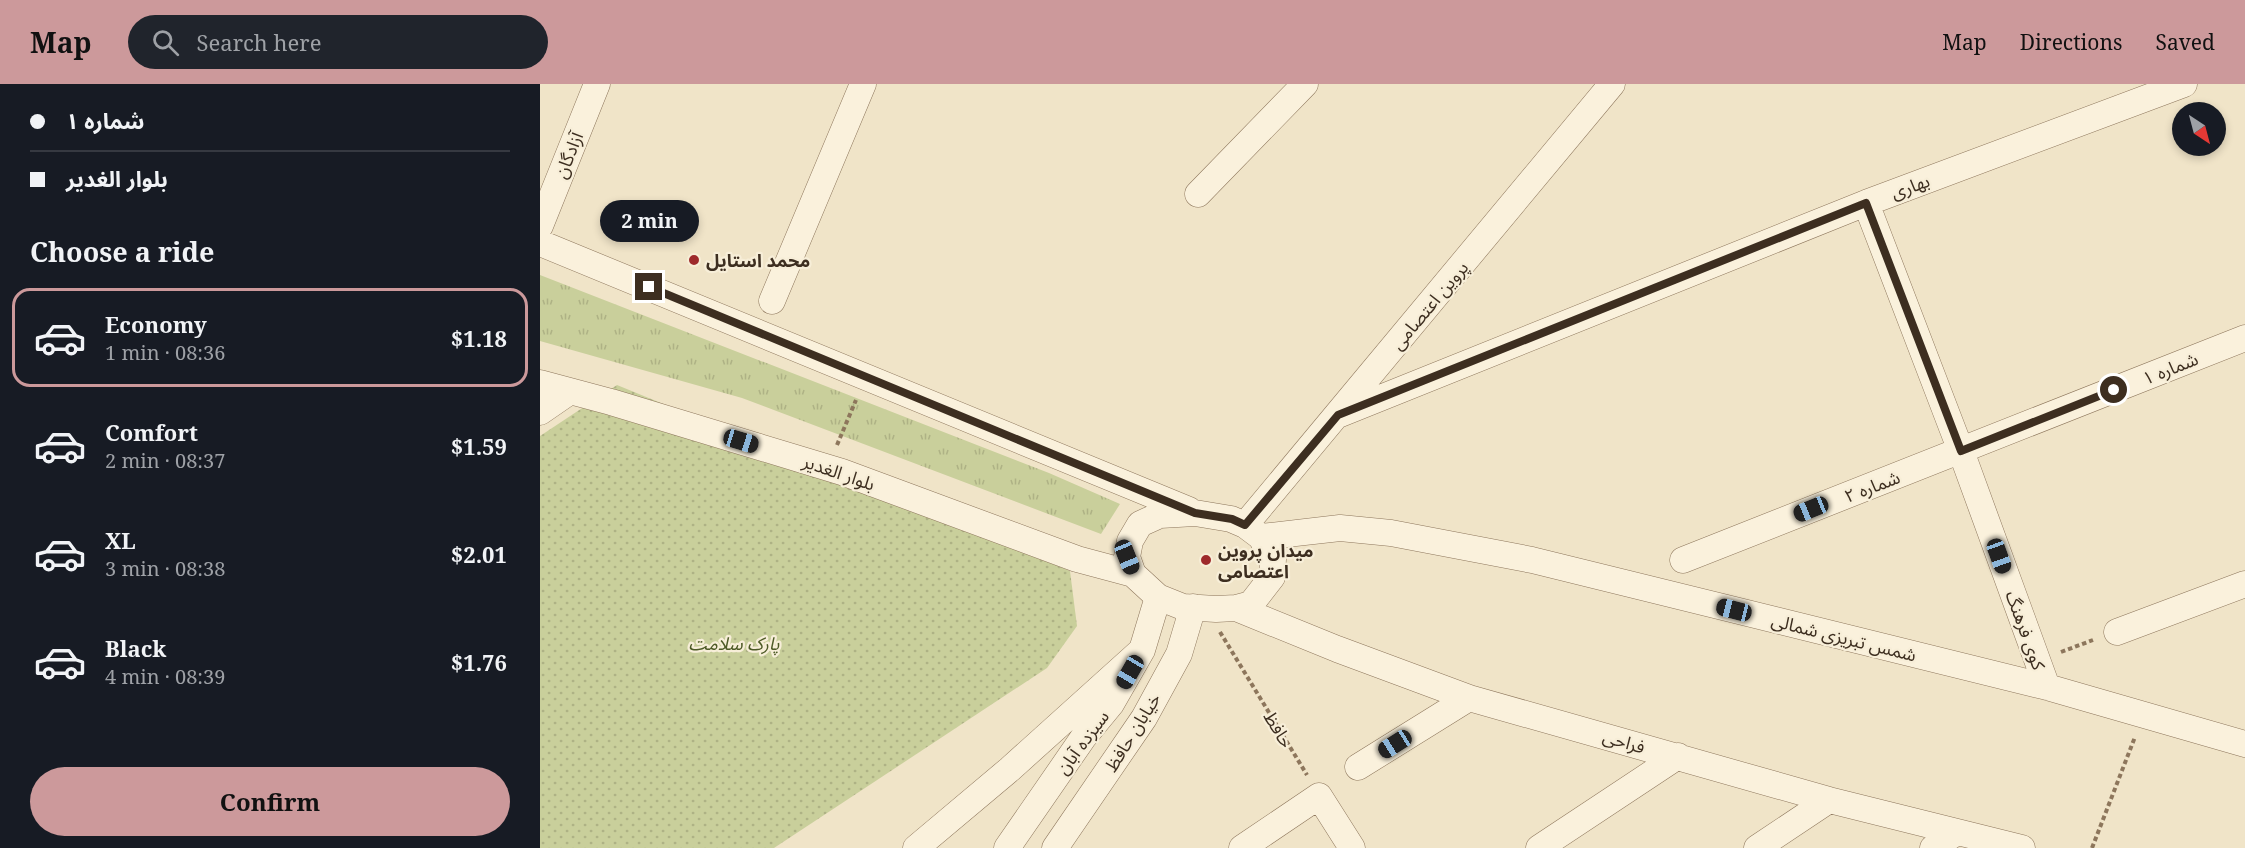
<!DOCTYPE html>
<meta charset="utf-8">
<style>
:root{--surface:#171b24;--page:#20242c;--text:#f1f3f6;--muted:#9ea1a6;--line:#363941;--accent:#cc999b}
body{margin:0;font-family:"Noto Serif","Noto Sans Arabic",serif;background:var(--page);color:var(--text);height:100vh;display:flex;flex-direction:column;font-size:22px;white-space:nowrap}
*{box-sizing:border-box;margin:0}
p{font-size:20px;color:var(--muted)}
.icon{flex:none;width:33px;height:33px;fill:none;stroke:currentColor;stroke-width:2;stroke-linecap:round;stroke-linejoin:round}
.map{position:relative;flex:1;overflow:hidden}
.sheet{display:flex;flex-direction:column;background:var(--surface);width:540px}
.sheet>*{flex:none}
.hud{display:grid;align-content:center;height:132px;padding:0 30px;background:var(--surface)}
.needle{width:39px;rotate:144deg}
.buttons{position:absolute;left:1632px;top:18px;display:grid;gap:12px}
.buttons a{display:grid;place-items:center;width:54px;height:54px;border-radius:50%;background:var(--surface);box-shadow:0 3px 9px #0003;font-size:30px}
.end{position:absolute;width:27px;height:27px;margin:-14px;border:8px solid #3d2e20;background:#fff;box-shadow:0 0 0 3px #fff}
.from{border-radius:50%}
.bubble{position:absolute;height:42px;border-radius:21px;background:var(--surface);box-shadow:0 3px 9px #0003;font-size:20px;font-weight:700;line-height:42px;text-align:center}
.car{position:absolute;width:18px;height:36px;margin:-18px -9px;border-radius:8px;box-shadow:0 0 4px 2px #0007;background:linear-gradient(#222 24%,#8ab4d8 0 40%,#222 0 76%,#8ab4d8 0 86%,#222 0)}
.hud b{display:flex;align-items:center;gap:21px;height:57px;font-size:22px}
.hud b+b{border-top:2px solid var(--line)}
.hud i{width:15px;height:15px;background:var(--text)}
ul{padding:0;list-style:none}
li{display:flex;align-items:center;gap:18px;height:99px;margin:0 12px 9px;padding:0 18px;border:3px solid transparent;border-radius:18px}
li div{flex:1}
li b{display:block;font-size:22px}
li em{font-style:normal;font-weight:700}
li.on{border-color:var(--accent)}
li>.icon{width:54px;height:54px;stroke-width:1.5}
h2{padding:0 30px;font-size:27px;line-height:72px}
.button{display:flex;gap:12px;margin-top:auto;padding:12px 30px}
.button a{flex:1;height:69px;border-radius:36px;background:var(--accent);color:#111;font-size:24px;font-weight:700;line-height:69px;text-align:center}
header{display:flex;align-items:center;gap:36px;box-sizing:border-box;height:84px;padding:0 30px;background:var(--accent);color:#111}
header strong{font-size:28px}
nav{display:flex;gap:33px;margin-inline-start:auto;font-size:21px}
.search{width:420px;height:54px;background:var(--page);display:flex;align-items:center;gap:15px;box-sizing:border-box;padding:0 21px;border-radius:33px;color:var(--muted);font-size:22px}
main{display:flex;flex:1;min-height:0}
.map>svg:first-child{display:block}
</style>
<header>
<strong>Map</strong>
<div class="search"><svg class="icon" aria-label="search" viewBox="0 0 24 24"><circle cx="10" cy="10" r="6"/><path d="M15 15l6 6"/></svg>Search here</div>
<nav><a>Map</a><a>Directions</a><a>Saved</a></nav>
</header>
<main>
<section class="sheet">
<div class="hud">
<b><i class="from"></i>شماره ۱</b>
<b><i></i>بلوار الغدیر</b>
</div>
<h2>Choose a ride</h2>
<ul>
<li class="on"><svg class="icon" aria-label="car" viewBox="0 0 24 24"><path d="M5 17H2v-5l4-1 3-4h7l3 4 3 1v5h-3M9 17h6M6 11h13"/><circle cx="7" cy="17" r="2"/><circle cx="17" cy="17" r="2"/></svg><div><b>Economy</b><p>1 min · 08:36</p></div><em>$1.18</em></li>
<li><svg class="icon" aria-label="car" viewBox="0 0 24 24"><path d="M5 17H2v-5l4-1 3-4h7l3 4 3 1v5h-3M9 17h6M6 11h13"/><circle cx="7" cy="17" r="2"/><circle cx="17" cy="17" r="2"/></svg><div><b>Comfort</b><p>2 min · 08:37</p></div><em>$1.59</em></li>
<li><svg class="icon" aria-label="car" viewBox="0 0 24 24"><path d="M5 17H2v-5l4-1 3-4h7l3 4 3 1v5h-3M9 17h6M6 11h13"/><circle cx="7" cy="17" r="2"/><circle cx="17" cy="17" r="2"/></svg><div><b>XL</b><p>3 min · 08:38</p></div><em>$2.01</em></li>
<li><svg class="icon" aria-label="car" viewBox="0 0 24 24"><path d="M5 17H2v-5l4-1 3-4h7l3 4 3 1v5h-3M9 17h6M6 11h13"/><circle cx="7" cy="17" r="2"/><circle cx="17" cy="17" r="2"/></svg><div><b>Black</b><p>4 min · 08:39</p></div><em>$1.76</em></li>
</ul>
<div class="button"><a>Confirm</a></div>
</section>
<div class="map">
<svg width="1705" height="764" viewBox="0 0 1705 764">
<defs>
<pattern id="grass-tufts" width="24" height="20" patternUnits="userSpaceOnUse" patternTransform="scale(1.5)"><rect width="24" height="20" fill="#c9cf9b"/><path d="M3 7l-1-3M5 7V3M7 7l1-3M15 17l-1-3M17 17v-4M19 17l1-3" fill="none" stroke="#aeb285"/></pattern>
<pattern id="park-dots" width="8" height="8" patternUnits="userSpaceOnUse" patternTransform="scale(1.5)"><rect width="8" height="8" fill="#c9cf9b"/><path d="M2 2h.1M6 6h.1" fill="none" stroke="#aeb285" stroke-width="1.8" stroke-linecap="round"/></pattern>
</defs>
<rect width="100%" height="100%" fill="#f0e4c8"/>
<path fill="url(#grass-tufts)" d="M 0,191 L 509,389 L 580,420 L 561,450 L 202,314 L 0,257 Z"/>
<path fill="url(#park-dots)" d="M 77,301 L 530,487 L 537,542 L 507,584 L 234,764 L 0,764 L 0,352 Z"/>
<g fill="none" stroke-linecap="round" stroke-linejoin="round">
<g stroke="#8d765c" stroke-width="27">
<path id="minor" d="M 658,110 L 765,0
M 1326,119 L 1421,367 L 1507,603
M 0,142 L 57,0
M 0,159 L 649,426
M 232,217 L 323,0
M 0,299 L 71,318 L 302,388 L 537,475 L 593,490
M 0,328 L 29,308
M 798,331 L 1326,119 L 1644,0
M 705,441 L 1072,0
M 721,453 L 800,444 L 851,449 L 992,476 L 1507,603 L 1705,660
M 1143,476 L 1705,254
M 696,524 L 711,520 L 732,493 L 733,475 L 721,453 L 705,441 L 691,435 L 655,429 L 620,431 L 600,440 L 590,457 L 587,473 L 593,490 L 618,513 L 643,523 L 676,525 L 696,524 L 797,565 L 929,614 L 1289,716 L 1482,764
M 1577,548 L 1705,500
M 818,683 L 929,614
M 376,764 L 470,685 L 602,566
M 467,764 L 543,654 L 571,620 L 602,566 L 618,513
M 515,764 L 604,634 L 639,570 L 653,523
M 702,764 L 779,712 L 812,764
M 999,764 L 1138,672
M 1217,764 L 1289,716
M 1393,764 L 1417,748"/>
</g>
<path stroke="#8d765c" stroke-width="4" stroke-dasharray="4.5 3" stroke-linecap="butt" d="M 297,361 L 316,316
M 680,548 L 767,691
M 1521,568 L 1553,556
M 1552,764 L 1595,653"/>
<use href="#minor" stroke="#faf1dc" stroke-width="26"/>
</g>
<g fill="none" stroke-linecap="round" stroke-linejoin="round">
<path stroke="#3d2e20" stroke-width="8" d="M 109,203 L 655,429 L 692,435 L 705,441 L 798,331 L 1326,119 L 1421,367 L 1574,306"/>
</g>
<g fill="#9e2a2b" stroke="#f7eed8" stroke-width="2">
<circle cx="154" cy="176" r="6"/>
<circle cx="666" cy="476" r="6"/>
</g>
<g text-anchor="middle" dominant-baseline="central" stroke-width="4.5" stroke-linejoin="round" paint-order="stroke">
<g font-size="18" fill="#3d2e20" stroke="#f7eed8">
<text transform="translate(28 71) rotate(-68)">آزادگان</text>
<text transform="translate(1370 102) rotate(-20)">بهاری</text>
<text transform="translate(889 221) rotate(-50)">پروین اعتصامی</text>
<text transform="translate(1630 284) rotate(-22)">شماره ۱</text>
<text transform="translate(299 388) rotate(19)">بلوار الغدیر</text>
<text transform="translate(1332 402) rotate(-21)">شماره ۲</text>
<text transform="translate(1486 546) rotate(70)">کوی فرهنگ</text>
<text transform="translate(1304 553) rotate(14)">شمس تبریزی شمالی</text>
<text transform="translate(739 645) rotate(59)">حافظ</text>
<text transform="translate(592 648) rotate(-58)">خیابان حافظ</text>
<text transform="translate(1084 657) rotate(16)">فراحی</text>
<text transform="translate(542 658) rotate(-53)">سیزده آبان</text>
</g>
<g font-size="18" font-weight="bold" fill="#3d2e20" stroke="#f7eed8" text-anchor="start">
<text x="166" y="176">محمد استایل</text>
<text x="678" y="466">میدان پروین<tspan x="678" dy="21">اعتصامی</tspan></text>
</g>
<g font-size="18" font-style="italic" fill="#4d5a26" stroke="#f7eed8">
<text x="194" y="559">پارک سلامت</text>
</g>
</g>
</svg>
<div class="buttons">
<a><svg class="needle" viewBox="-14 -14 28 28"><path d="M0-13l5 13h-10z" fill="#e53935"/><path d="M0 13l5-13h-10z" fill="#9ea1a6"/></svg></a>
</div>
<i class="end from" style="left:1574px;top:306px"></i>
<i class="end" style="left:109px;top:203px"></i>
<div class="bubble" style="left:60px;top:116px;width:99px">2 min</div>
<i class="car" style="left:201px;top:357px;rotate:107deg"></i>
<i class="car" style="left:1271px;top:425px;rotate:248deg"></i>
<i class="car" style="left:1459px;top:472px;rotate:160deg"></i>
<i class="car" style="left:587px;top:473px;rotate:158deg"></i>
<i class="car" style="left:1194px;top:526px;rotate:284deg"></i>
<i class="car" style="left:590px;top:588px;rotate:210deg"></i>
<i class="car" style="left:855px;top:660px;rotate:238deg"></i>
</div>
</main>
